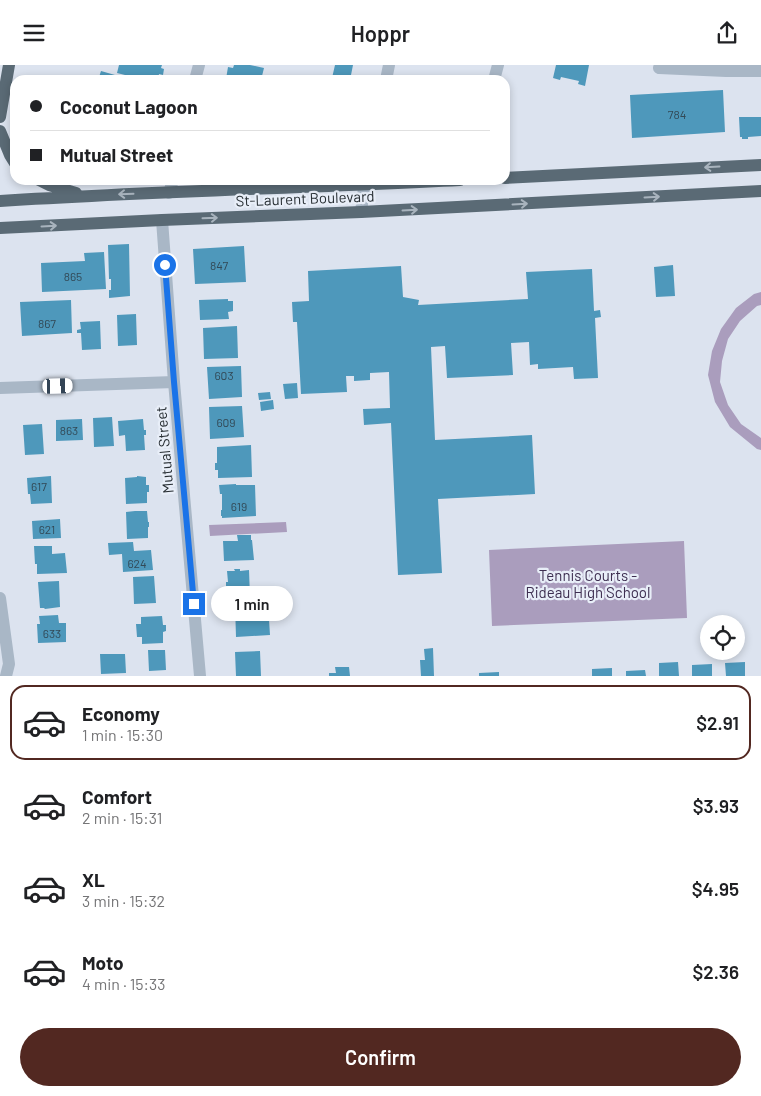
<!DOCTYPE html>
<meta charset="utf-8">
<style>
:root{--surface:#fff;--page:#f6f6f6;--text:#202124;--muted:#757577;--line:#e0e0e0;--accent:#522821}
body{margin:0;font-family:Barlow,sans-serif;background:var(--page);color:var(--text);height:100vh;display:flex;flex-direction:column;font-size:19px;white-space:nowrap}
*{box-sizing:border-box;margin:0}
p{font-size:16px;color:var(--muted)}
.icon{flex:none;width:28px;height:28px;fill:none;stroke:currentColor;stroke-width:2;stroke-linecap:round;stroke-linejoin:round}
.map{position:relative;height:611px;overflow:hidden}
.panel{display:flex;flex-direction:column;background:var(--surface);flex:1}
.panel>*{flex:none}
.guide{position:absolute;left:10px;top:10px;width:500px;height:110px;border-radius:15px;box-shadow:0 2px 8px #0003;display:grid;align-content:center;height:110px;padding:0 20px;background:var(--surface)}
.controls{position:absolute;left:700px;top:550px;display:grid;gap:10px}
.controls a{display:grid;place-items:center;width:45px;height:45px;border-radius:50%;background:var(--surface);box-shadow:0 2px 8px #0003;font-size:25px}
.end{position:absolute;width:22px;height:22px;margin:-11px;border:6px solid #1a73e8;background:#fff;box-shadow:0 0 0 2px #fff}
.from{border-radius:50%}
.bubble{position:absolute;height:35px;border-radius:18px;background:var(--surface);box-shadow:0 2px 8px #0003;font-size:16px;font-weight:600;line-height:35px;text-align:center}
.car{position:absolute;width:15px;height:30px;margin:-15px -8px;border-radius:6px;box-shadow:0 0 4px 1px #0007;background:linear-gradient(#fff 24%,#345 0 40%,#fff 0 76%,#345 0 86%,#fff 0)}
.guide b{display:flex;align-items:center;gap:18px;height:48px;font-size:19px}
.guide b+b{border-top:1px solid var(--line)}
.guide i{width:12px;height:12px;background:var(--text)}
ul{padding:9px 0 0;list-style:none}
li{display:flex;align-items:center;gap:15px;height:75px;margin:0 10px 8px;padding:0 10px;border:2px solid transparent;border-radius:15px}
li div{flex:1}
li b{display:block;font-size:19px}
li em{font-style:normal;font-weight:600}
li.active{border-color:var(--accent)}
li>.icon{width:45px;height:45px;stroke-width:1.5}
.button{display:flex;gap:10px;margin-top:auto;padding:10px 20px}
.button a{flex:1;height:58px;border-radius:30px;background:var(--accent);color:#fff;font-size:20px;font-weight:600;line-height:58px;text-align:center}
header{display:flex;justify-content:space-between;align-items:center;height:65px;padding:0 20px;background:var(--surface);font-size:22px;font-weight:600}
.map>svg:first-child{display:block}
</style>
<header><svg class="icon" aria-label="menu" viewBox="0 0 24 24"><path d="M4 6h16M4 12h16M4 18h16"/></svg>Hoppr<svg class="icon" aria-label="share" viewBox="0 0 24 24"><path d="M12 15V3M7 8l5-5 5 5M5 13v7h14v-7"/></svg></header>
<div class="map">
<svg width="761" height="611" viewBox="0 0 761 611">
<rect width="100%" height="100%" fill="#dce3ef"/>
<path fill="#aa9dbd" d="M 761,227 L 761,240 L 757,241 L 740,256 L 728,274 L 722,296 L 720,317 L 728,340 L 741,359 L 761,373 L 761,385 L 757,384 L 730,362 L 715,337 L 708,310 L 712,286 L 721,264 L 736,243 L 754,229 Z
M 286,457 L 287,467 L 210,471 L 209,460 Z
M 684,476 L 687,553 L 492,561 L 489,485 Z"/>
<path fill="#4e98bb" d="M 119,0 L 162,0 L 161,3 L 164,4 L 163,10 L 159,9 L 158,15 L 141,11 L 141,14 L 117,8 Z
M 234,0 L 250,0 L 264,3 L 261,15 L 232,15 L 226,14 L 228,2 L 233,3 Z
M 335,0 L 353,0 L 351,10 L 350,10 L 349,15 L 339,15 L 332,13 Z
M 556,0 L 589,0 L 585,21 L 578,19 L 579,16 L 561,12 L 560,15 L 553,13 Z
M 101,6 L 122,12 L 121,15 L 98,15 Z
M 723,25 L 725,67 L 632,73 L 630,30 Z
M 739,52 L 761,52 L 761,71 L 748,72 L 748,74 L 742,74 L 742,72 L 740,72 Z
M 129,179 L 130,231 L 109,233 L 109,225 L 111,225 L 111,214 L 109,214 L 108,180 Z
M 244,181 L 246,217 L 195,219 L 193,184 Z
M 104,187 L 106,224 L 42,227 L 41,198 L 85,196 L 84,188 Z
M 673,200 L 675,231 L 656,232 L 654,202 Z
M 401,201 L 403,232 L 419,235 L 418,240 L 528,234 L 526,207 L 592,204 L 594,246 L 600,245 L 601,252 L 595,253 L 598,313 L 574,314 L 573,302 L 538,304 L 538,299 L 530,300 L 529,277 L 511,278 L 513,310 L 447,313 L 445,281 L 431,282 L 435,375 L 532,370 L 535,429 L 438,434 L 442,508 L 398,510 L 391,358 L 364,360 L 363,344 L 390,343 L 389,307 L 370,308 L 370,315 L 354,316 L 354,311 L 346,311 L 347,327 L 301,329 L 297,257 L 293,257 L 292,237 L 309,236 L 308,206 Z
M 228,234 L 228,236 L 233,236 L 233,246 L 228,247 L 229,254 L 200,255 L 199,235 Z
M 71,235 L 72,268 L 22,271 L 20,237 Z
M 136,249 L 137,280 L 118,281 L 117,250 Z
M 100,256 L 101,284 L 82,285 L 81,268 L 77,268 L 77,265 L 81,264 L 80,257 Z
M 237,261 L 238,293 L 204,294 L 203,263 Z
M 241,301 L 242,332 L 209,334 L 207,302 Z
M 297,318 L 298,333 L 285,334 L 283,319 Z
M 270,327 L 271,334 L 259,335 L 258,328 Z
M 273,335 L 274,344 L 261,346 L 260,337 Z
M 242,341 L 244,372 L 210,374 L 209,342 Z
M 112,352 L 114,381 L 94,382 L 93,353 Z
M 82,354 L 83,375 L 56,376 L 56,355 Z
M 143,354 L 144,365 L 146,365 L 146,370 L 144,370 L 145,385 L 126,386 L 125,370 L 119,371 L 118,356 Z
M 42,359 L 44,389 L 25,390 L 23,360 Z
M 251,380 L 252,412 L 218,413 L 218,405 L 215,405 L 215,398 L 217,398 L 217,382 Z
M 51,411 L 52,438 L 31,439 L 30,429 L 28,429 L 27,413 Z
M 137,411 L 146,412 L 146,420 L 149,420 L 149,427 L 147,427 L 147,438 L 126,439 L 125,413 L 137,412 Z
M 236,419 L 236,420 L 255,420 L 256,451 L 222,453 L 222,451 L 221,451 L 221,445 L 222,445 L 222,429 L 220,429 L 219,420 Z
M 135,446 L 147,446 L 148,457 L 149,457 L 149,462 L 148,462 L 148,473 L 127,474 L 126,447 Z
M 60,454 L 61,473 L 33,474 L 32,456 Z
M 237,470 L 251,470 L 251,475 L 252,475 L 254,495 L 224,496 L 223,476 L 238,476 Z
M 133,477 L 134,486 L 151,485 L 153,505 L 123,507 L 122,489 L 109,490 L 108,478 Z
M 34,481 L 52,481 L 52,489 L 65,488 L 67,508 L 37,509 L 37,499 L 35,499 Z
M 234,504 L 240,504 L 240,506 L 249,505 L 250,532 L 229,533 L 228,521 L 226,521 L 226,517 L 228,517 L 227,506 L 235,506 Z
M 154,511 L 156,538 L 134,539 L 133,512 Z
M 59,516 L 60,542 L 45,544 L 44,543 L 40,543 L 38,517 Z
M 268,539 L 270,570 L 236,572 L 235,540 Z
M 58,550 L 59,558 L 66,558 L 66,577 L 38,578 L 37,559 L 40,559 L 39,551 Z
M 162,551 L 163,560 L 166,560 L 166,566 L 163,567 L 163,578 L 142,579 L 142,572 L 137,572 L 136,559 L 141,559 L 141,552 Z
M 433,583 L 434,611 L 421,611 L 420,595 L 425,595 L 424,584 Z
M 148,585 L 165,585 L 166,605 L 149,606 Z
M 260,586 L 261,611 L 236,611 L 235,587 Z
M 100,589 L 125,589 L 126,608 L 101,609 Z
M 678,597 L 679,611 L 659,611 L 659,598 Z
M 745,597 L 745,611 L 726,611 L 725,598 Z
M 712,599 L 712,611 L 692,611 L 692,600 Z
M 335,602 L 349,602 L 350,611 L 329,611 L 329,608 L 336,608 Z
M 612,603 L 612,611 L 592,611 L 592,604 Z
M 645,605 L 646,611 L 626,611 L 626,606 Z
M 499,607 L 499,611 L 479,611 L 479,608 Z"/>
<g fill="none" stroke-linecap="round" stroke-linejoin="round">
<path stroke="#a9b7c6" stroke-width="12" d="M 660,0 L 659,3 L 726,6 L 761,6
M 195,15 L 199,0
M 386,15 L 389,0
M 494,15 L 498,0
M 169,128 L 173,115
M 361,147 L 365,115
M 162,155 L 174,317 L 200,611
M 0,323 L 174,317
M 0,533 L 9,599 L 6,611"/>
<path stroke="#5a6a75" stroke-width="12" d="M 0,52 L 9,0
M 0,66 L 10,90 L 15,98
M 505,113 L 761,100
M 39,115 L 49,120 L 76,128
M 0,136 C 153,126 306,123 460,115
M 0,163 L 162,155 L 361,147 L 761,126"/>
</g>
<defs><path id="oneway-shaft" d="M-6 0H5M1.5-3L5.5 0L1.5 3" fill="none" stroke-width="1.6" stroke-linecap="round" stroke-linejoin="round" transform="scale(1.25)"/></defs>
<g stroke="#a8b3bd">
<use href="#oneway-shaft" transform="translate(712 102) rotate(177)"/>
<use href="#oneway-shaft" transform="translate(126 129) rotate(178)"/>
<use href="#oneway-shaft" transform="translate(652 132) rotate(-3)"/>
<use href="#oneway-shaft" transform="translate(520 139) rotate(-3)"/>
<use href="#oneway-shaft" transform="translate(410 145) rotate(-3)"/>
<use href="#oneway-shaft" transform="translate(210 153) rotate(-2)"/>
<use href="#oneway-shaft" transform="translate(49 161) rotate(-3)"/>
</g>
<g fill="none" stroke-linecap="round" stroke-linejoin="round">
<path stroke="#1a73e8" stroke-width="6" d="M 165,200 L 174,317 L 194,539"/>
</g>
<g text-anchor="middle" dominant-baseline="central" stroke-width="4.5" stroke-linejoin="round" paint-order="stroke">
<g font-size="12" fill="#324956">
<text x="677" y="49">784</text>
<text x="219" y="200">847</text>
<text x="73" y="211">865</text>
<text x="47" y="258">867</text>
<text x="224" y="310">603</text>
<text x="226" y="357">609</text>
<text x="69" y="365">863</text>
<text x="39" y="421">617</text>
<text x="239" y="441">619</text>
<text x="47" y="464">621</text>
<text x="137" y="498">624</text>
<text x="52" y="568">633</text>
</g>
<g font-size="15" fill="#282f34" stroke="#e8eef8">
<text transform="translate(305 133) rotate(-2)">St-Laurent Boulevard</text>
<text transform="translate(164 385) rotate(-95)">Mutual Street</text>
</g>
<g font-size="15" fill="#3d2e50" stroke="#e8eef8">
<text x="588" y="510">Tennis Courts -<tspan x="588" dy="17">Rideau High School</tspan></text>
</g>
</g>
</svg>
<div class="controls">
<a><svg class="icon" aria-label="locate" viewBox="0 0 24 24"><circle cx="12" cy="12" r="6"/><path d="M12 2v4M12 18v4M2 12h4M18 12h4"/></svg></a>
</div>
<i class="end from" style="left:165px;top:200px"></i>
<i class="end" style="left:194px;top:539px"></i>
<div class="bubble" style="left:211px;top:521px;width:82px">1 min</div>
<i class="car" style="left:58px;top:321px;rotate:88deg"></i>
<div class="guide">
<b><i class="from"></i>Coconut Lagoon</b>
<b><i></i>Mutual Street</b>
</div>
</div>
<section class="panel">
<ul>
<li class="active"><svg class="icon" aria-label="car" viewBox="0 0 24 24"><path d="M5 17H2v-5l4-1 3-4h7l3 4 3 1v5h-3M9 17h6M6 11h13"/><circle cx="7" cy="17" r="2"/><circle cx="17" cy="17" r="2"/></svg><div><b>Economy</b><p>1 min · 15:30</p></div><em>$2.91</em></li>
<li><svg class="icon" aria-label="car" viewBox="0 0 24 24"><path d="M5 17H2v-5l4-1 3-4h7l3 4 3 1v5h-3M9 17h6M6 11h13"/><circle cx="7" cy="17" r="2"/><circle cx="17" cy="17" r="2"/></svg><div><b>Comfort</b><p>2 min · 15:31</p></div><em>$3.93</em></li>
<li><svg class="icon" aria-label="car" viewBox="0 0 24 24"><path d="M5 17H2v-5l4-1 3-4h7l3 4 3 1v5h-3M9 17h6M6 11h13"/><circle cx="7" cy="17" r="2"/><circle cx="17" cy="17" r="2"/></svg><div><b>XL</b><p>3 min · 15:32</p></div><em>$4.95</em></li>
<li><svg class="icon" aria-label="car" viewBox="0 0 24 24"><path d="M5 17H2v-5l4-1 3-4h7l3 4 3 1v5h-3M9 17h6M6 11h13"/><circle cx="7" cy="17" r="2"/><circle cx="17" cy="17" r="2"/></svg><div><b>Moto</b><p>4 min · 15:33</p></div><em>$2.36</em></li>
</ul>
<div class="button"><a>Confirm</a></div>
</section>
